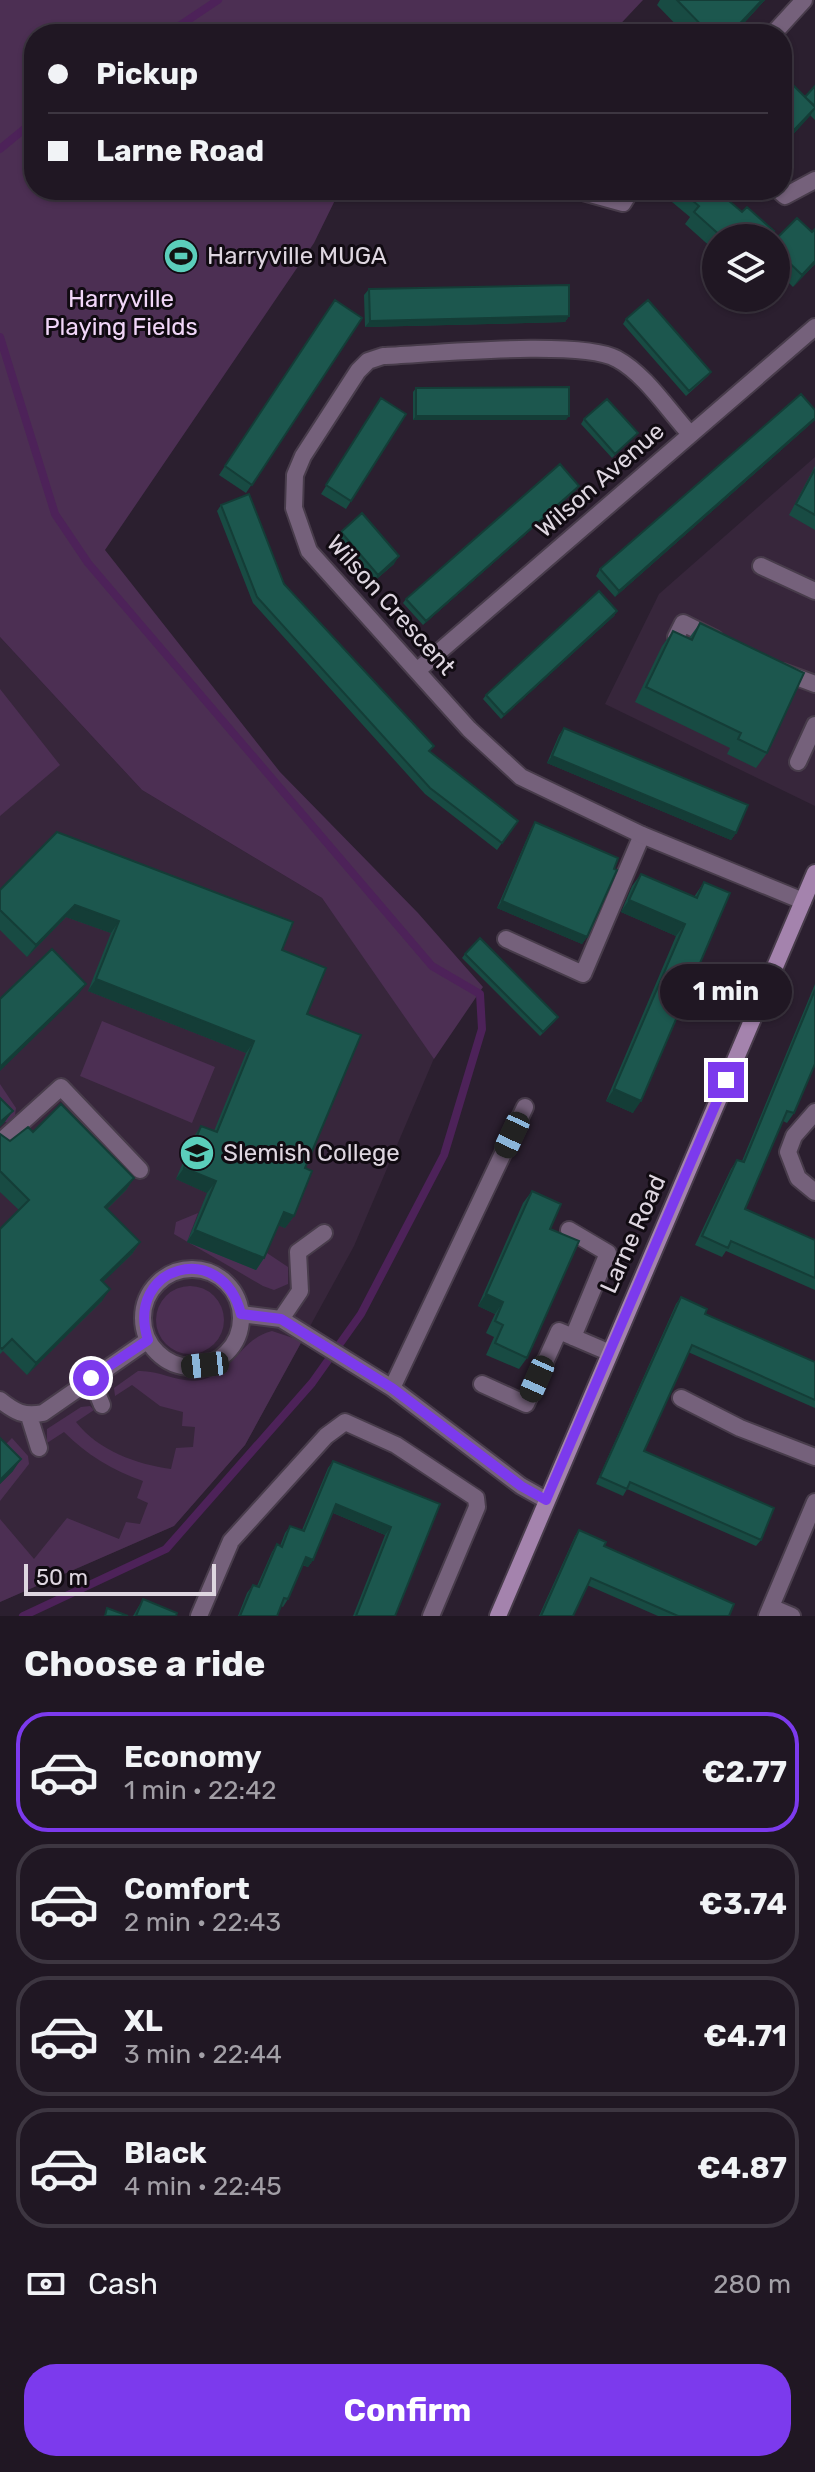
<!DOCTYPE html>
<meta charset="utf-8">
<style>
:root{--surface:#201723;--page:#28202b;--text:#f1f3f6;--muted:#a29fa6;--line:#3d3641;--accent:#7c3aed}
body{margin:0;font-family:Rubik,sans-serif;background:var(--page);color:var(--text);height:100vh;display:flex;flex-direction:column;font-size:30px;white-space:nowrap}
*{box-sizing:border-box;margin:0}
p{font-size:26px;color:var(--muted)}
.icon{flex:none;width:44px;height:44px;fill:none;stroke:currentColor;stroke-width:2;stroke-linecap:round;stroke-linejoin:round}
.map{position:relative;height:1616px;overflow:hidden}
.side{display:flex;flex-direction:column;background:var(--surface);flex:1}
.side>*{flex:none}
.hud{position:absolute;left:24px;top:24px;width:768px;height:176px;border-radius:32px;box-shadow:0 2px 6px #0004,0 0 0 2px var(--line);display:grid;align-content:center;height:176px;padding:0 24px;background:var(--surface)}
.tools{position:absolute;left:702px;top:224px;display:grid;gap:16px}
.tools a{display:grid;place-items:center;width:88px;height:88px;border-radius:50%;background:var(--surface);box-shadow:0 2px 6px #0004,0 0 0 2px var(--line);font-size:40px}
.scale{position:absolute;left:24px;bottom:20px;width:192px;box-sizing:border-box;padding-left:8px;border:4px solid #ded6e0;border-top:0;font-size:22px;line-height:28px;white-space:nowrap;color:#ded6e0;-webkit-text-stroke:6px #110b12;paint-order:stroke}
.end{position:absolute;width:36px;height:36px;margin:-18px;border:10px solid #7c3aed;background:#fff;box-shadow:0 0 0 4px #fff}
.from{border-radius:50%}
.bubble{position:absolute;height:56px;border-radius:28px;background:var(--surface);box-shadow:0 2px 6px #0004,0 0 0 2px var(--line);font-size:26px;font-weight:700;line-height:56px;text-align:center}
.car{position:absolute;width:24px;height:48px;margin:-24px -12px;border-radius:10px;box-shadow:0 0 6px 2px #0007;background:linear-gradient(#222 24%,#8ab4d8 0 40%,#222 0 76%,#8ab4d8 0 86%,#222 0)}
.hud b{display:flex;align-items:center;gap:28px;height:76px;font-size:30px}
.hud b+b{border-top:2px solid var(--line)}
.hud i{width:20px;height:20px;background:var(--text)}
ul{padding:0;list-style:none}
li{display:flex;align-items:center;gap:24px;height:120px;margin:0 16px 12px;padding:0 8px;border:4px solid var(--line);border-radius:32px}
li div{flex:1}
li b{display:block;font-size:30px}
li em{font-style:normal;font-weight:700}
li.on{border-color:var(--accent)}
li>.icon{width:72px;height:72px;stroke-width:1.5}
h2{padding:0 24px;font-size:36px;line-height:96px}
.pay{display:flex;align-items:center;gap:20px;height:88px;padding:0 24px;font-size:30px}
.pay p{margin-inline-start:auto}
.button{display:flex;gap:16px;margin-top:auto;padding:16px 24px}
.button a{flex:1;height:92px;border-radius:32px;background:var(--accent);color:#fff;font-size:32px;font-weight:700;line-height:92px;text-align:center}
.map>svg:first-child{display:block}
</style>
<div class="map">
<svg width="815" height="1616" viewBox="0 0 815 1616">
<rect width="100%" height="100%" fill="#2b1f2f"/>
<path fill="#37263b" d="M 815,457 L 815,806 L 605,704 L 659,594 Z
M 0,637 L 142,790 L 322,898 L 435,1056 L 354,1246 L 245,1445 L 174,1526 L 0,1602 Z"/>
<path fill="#4c2f53" d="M 0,0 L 643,0 L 611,34 L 34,34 L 34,190 L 340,190 L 314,243 L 105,550 L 280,772 L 418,913 L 483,987 L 434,1059 L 322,898 L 142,790 L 0,637 Z
M 0,689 L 60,765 L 0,816 Z
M 102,1021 L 215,1067 L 192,1123 L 80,1076 Z
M 0,1084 L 16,1108 L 15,1115 L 7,1123 L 0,1118 Z
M 198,1213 L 187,1242 L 264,1251 L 288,1267 L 288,1284 L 274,1290 L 263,1286 L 174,1234 L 176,1222 Z
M156 1320a34 34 0 1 1 68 0a34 34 0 1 1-68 0Z
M 272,1331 L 302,1341 L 245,1445 L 174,1526 L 0,1602 L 0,1519 L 34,1559 L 67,1518 L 119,1539 L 126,1522 L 140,1524 L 148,1503 L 137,1498 L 143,1481 C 112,1470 87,1455 64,1432 L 47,1443 L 47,1429 L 81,1407 L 90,1406 L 94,1410 L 76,1422 C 99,1451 136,1464 171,1469 L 176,1448 L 193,1447 L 195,1427 L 182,1426 L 183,1412 L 160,1406 L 132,1385 L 115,1396 L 114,1388 L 138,1371 C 160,1370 180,1384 201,1380 C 233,1374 241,1338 272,1331 Z
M 12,1438 L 28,1456 L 29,1464 L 0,1501 L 0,1484 L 13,1471 L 0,1450 Z"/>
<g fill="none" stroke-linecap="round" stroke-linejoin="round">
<path stroke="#4d2259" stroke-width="8" d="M 167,34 L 218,0
M 0,149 L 34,121
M 0,337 L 55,514 L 88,563 L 432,966 L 480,994 L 482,1029 L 444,1155 L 361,1314 L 312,1383 L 166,1549 L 23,1616"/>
<g stroke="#483c4b" stroke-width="20">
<path id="lane" d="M 576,190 L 623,203 L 631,190
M 761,566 L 815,591
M 676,637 L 683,623 L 715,639
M 783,672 L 815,684
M 798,762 L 815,725
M 506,939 L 583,974 L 642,835
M 815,1112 L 794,1136 L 788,1152 L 798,1178 L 815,1192
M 0,1142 L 61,1087 L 140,1170
M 569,1230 L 608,1253 L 573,1337
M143 1318a49 49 0 1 1 98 0a49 49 0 1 1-98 0Z
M 241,1314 L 281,1319 L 392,1388 L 521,1486 L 546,1500
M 281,1319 L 300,1291 L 298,1252 L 324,1233
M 91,1378 L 102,1405
M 482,1384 L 526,1404 L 559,1331 L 608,1352
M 392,1388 L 525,1107
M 0,1400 C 15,1412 24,1417 43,1413 L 148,1340
M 29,1416 L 39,1448"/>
</g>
<g stroke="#483c4b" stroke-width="20">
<path id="street" d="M 773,34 L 804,0
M 778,190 L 785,196 L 815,180
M 690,434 C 668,410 645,374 617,359 C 582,339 430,354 383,356 L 368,361 L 358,371 L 303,456 L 295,475 L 294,508 L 309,551 L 469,729 L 521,777 L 642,835 L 803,901
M 418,670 L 815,327
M 681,1398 L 740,1428 L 815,1457
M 771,1607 L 792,1616
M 199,1616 L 231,1541 L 326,1436 L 345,1422 L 396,1445 L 476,1498 L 477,1507 L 431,1616
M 767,1616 L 815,1502"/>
</g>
<g stroke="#483c4b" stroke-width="20">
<path id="secondary" d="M 498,1616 L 815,873"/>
</g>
<use href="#lane" stroke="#75617b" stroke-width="16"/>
<use href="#street" stroke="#75617b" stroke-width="16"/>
<use href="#secondary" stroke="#a483ad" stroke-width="16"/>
</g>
<path fill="#184b43" d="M 660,0 L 765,0 L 734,34 L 685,34 L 657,5 Z
M 815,86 L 815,120 L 810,115 L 789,139 L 782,134 L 782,94 L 805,97 Z
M 671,190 L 716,190 L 769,238 L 716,238 L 716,248 L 714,250 L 685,224 L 690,217 L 666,197 Z
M 776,239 L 815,264 L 793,287 L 776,270 Z
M 369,289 L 569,316 L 565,322 L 365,327 L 364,295 Z
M 335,300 L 362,318 L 246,493 L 219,475 Z
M 626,319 L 711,372 L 708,376 L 686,396 L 623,324 Z
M 416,388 L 566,420 L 413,420 L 413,392 Z
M 376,406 L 351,501 L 346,509 L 321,494 Z
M 815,410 L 815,420 L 615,597 L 596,576 L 600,569 Z
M 584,419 L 638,433 L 612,458 L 581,424 Z
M 815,466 L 815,530 L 789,515 Z
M 579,486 L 576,490 L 423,625 L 403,603 L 406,599 Z
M 221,505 L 284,584 L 430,752 L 518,821 L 497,850 L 425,794 L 253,603 L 217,511 Z
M 341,532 L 394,564 L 372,583 L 335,540 Z
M 617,611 L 614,616 L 501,719 L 483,699 L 486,695 Z
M 700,623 L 767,753 L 756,768 L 727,754 L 730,748 L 635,702 L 662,646 L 673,631 L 689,638 Z
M 564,728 L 736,833 L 731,840 L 547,763 L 559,735 Z
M 535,822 L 587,937 L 582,944 L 497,908 L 531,829 Z
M 641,874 L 694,897 L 704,882 L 633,1113 L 606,1101 L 676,936 L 621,912 L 632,886 Z
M 0,890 L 282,950 L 307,1014 L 305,1168 L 294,1216 L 285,1228 L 278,1225 L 264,1258 L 256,1270 L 187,1242 L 207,1193 L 176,1179 L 193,1138 L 201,1126 L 214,1131 L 246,1053 L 88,991 L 111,933 L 66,917 L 27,957 L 0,930 Z
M 465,954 L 555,1021 L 540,1036 L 462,958 Z
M 815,984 L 815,1064 L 794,1113 L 787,1123 L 783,1121 L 745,1209 L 815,1240 L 815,1290 L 726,1251 L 722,1257 L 695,1245 L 731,1169 L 737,1160 L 742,1161 Z
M 33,1132 L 134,1178 L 126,1190 L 107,1209 L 140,1242 L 132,1254 L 103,1282 L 102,1301 L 27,1375 L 3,1351 L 0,1354 L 0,1229 L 19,1210 L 0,1192 L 0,1134 L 10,1141 Z
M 532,1191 L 550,1229 L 527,1358 L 519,1369 L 486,1355 L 494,1337 L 486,1333 L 495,1314 L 478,1306 L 523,1203 Z
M 681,1297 L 705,1314 L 815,1362 L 815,1408 L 688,1352 L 644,1451 L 761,1540 L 756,1546 L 627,1489 L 623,1496 L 596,1484 L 676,1304 Z
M 333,1461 L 440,1504 L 395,1616 L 353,1616 L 385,1535 L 333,1513 L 313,1560 L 308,1567 L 302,1565 L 288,1599 L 283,1607 L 281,1606 L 277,1616 L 238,1616 L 247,1593 L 253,1585 L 257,1586 L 272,1552 L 277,1544 L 280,1546 L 285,1533 L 290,1526 L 302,1530 L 328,1468 Z
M 579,1530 L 604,1546 L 729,1616 L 658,1616 L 587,1585 L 573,1616 L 539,1616 L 575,1536 Z
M 143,1599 L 176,1616 L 133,1616 Z"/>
<path fill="#143d37" d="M 762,0 L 765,0 L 734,34 L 730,34 Z
M 815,108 L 810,116 L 789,139 L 794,130 Z
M 815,261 L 815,264 L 793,287 L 802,275 Z
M 569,316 L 565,322 L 365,327 L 370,321 Z
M 416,416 L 569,416 L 566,420 L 413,420 Z
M 815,418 L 815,420 L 615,597 L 619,591 Z
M 579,486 L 576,490 L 423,625 L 426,621 Z
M 399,556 L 394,564 L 372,583 L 378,575 Z
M 617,611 L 614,616 L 501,719 L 504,715 Z
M 552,756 L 736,833 L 731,840 L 547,763 Z
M 629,900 L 685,924 L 676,936 L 621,912 Z
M 502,901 L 587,937 L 582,944 L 497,908 Z
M 75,905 L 119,921 L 111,933 L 66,917 L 27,957 L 36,945 Z
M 96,979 L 254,1041 L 246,1053 L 88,991 Z
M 86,984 L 77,996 L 0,1071 L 0,1067 Z
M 614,1089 L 641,1101 L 633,1113 L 606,1101 Z
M 13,1111 L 4,1123 L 0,1127 L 0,1123 Z
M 184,1168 L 216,1181 L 207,1193 L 176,1179 Z
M 134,1178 L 126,1190 L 97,1219 L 105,1207 Z
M 284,1212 L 294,1216 L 285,1228 L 275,1224 Z
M 195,1230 L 264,1258 L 256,1270 L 187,1242 Z
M 140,1242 L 132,1254 L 93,1292 L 101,1280 Z
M 110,1289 L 102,1301 L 27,1375 L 36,1363 Z
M 486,1294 L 503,1302 L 495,1314 L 478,1306 Z
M 21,1459 L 13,1471 L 0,1484 L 0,1480 Z
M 336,1504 L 391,1527 L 385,1535 L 331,1512 Z
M 306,1557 L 313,1560 L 308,1567 L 301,1564 Z"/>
<path fill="#1c574e" stroke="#143d37" stroke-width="2" d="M 677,0 L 762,0 L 730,34 L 722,28 L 715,34 L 710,34 Z
M 792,84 L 815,107 L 815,108 L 794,130 L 788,125 L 782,131 L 782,94 Z
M 815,86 L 815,106 L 805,97 Z
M 680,190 L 716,190 L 742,212 L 747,207 L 774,231 L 767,238 L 733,238 L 727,233 L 723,238 L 694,212 L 699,206 Z
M 797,218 L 812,232 L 815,229 L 815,261 L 802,275 L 776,250 L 776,239 Z
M 569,285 L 569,316 L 370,321 L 369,289 Z
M 335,300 L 362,318 L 252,485 L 225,466 Z
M 648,300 L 711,372 L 689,391 L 626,319 Z
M 569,387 L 569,416 L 416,416 L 416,388 Z
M 801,394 L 815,410 L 815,418 L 619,591 L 600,569 Z
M 381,398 L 406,414 L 351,501 L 326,485 Z
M 607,399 L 638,433 L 615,454 L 584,419 Z
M 560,464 L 579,486 L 426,621 L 406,599 Z
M 815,469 L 815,515 L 796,504 Z
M 249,494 L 284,584 L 434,746 L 429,751 L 518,821 L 502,843 L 430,788 L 257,597 L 221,505 Z
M 362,513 L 399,556 L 378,575 L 341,532 Z
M 599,591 L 617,611 L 504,715 L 486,695 Z
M 700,623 L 804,673 L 767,753 L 738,739 L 741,733 L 646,687 L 673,631 L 692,640 Z
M 564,728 L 748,805 L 736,833 L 552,756 Z
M 535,822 L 618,858 L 614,869 L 617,870 L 587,937 L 502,901 Z
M 57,832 L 293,922 L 282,950 L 326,968 L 307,1014 L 361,1035 L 305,1168 L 312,1171 L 294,1216 L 284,1212 L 264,1258 L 195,1230 L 216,1181 L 184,1168 L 201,1126 L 217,1132 L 254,1041 L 96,979 L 119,921 L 75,905 L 36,945 L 0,910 L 0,890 Z
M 641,874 L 697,898 L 704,882 L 730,893 L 641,1101 L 614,1089 L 685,924 L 629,900 Z
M 480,938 L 558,1017 L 543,1032 L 465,954 Z
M 52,949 L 86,984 L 0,1067 L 0,999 Z
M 815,990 L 815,1064 L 794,1113 L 787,1111 L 745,1209 L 815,1240 L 815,1278 L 731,1241 L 728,1248 L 702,1236 L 737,1160 L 744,1162 Z
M 0,1098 L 13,1111 L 0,1122 L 0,1124 Z
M 61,1104 L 134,1178 L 105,1207 L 140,1242 L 101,1280 L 110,1289 L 36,1363 L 12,1339 L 2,1349 L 0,1347 L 0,1229 L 29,1200 L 0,1171 L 0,1134 L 10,1141 L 28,1127 L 33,1132 Z
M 532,1191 L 561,1204 L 550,1229 L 579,1241 L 527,1358 L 495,1343 L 503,1325 L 495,1321 L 503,1302 L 486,1294 Z
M 681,1297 L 707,1309 L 705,1314 L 815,1362 L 815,1400 L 692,1345 L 644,1451 L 774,1508 L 761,1540 L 630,1482 L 627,1489 L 600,1477 Z
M 0,1438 L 21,1459 L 0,1480 Z
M 333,1461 L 440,1504 L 395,1616 L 356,1616 L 391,1527 L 336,1504 L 313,1560 L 306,1557 L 288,1599 L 284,1598 L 277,1616 L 240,1616 L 253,1585 L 259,1587 L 277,1544 L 282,1547 L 290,1526 L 304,1531 Z
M 579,1530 L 606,1542 L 604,1546 L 734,1604 L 729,1616 L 678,1616 L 591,1578 L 573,1616 L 541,1616 Z
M 143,1599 L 177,1613 L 176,1616 L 136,1616 Z
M 107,1608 L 128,1616 L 105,1616 Z"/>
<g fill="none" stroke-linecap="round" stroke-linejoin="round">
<path stroke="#7c3aed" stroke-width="10" d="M 91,1378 L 148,1340 C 124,1266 222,1238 241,1314 L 281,1319 L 392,1388 L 521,1486 L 546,1500 L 726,1080"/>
</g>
<defs>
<g id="stadium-disc" transform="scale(1.8)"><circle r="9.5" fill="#5bcebb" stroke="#110b12"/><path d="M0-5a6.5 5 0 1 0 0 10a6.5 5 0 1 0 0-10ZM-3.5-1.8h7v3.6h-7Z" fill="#111"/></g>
<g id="school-disc" transform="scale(1.8)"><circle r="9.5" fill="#5bcebb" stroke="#110b12"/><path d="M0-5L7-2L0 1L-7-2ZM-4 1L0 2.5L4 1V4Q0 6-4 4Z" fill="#111"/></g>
</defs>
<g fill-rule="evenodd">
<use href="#stadium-disc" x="181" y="256"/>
<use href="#school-disc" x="197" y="1153"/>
</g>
<g text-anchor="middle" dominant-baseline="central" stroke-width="6" stroke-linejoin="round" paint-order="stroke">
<g font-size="24" fill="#ded6e0" stroke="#110b12" text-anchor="start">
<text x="207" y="256">Harryville MUGA</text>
<text x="223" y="1153">Slemish College</text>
</g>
<g font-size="24" fill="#f1d6f8" stroke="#110b12">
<text x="121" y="299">Harryville<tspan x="121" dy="28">Playing Fields</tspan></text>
</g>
<g font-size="24" fill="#ded6e0" stroke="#110b12">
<text transform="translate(600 480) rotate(-41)">Wilson Avenue</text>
<text transform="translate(391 605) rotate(48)">Wilson Crescent</text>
<text transform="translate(633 1234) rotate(-66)">Larne Road</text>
</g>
</g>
</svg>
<div class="tools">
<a><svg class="icon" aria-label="layers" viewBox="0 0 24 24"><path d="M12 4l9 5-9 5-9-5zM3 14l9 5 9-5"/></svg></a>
</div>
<div class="scale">50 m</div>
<i class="end from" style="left:91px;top:1378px"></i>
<i class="end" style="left:726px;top:1080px"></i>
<div class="bubble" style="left:660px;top:964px;width:132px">1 min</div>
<i class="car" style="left:512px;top:1135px;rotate:205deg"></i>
<i class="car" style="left:205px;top:1365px;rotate:264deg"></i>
<i class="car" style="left:537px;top:1379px;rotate:204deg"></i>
<div class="hud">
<b><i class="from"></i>Pickup</b>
<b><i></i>Larne Road</b>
</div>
</div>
<section class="side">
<h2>Choose a ride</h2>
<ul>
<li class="on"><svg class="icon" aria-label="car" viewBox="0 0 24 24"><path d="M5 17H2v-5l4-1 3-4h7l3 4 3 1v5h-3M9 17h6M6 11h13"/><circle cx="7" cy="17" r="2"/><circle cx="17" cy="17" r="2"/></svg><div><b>Economy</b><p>1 min · 22:42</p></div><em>€2.77</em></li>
<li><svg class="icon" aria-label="car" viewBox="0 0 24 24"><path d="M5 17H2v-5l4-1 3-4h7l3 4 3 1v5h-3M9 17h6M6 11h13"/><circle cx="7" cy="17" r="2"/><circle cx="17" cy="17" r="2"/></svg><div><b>Comfort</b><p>2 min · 22:43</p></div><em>€3.74</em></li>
<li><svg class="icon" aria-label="car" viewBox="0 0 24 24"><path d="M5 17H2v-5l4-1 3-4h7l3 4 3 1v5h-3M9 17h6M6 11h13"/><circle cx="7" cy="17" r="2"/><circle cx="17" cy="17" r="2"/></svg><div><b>XL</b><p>3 min · 22:44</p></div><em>€4.71</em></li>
<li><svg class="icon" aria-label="car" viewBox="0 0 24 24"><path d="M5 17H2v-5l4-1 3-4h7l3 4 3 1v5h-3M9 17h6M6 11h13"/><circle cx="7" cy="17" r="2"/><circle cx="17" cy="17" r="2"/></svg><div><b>Black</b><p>4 min · 22:45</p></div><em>€4.87</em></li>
</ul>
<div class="pay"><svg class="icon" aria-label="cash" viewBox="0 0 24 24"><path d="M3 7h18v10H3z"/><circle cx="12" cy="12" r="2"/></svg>Cash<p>280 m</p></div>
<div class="button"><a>Confirm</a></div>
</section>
